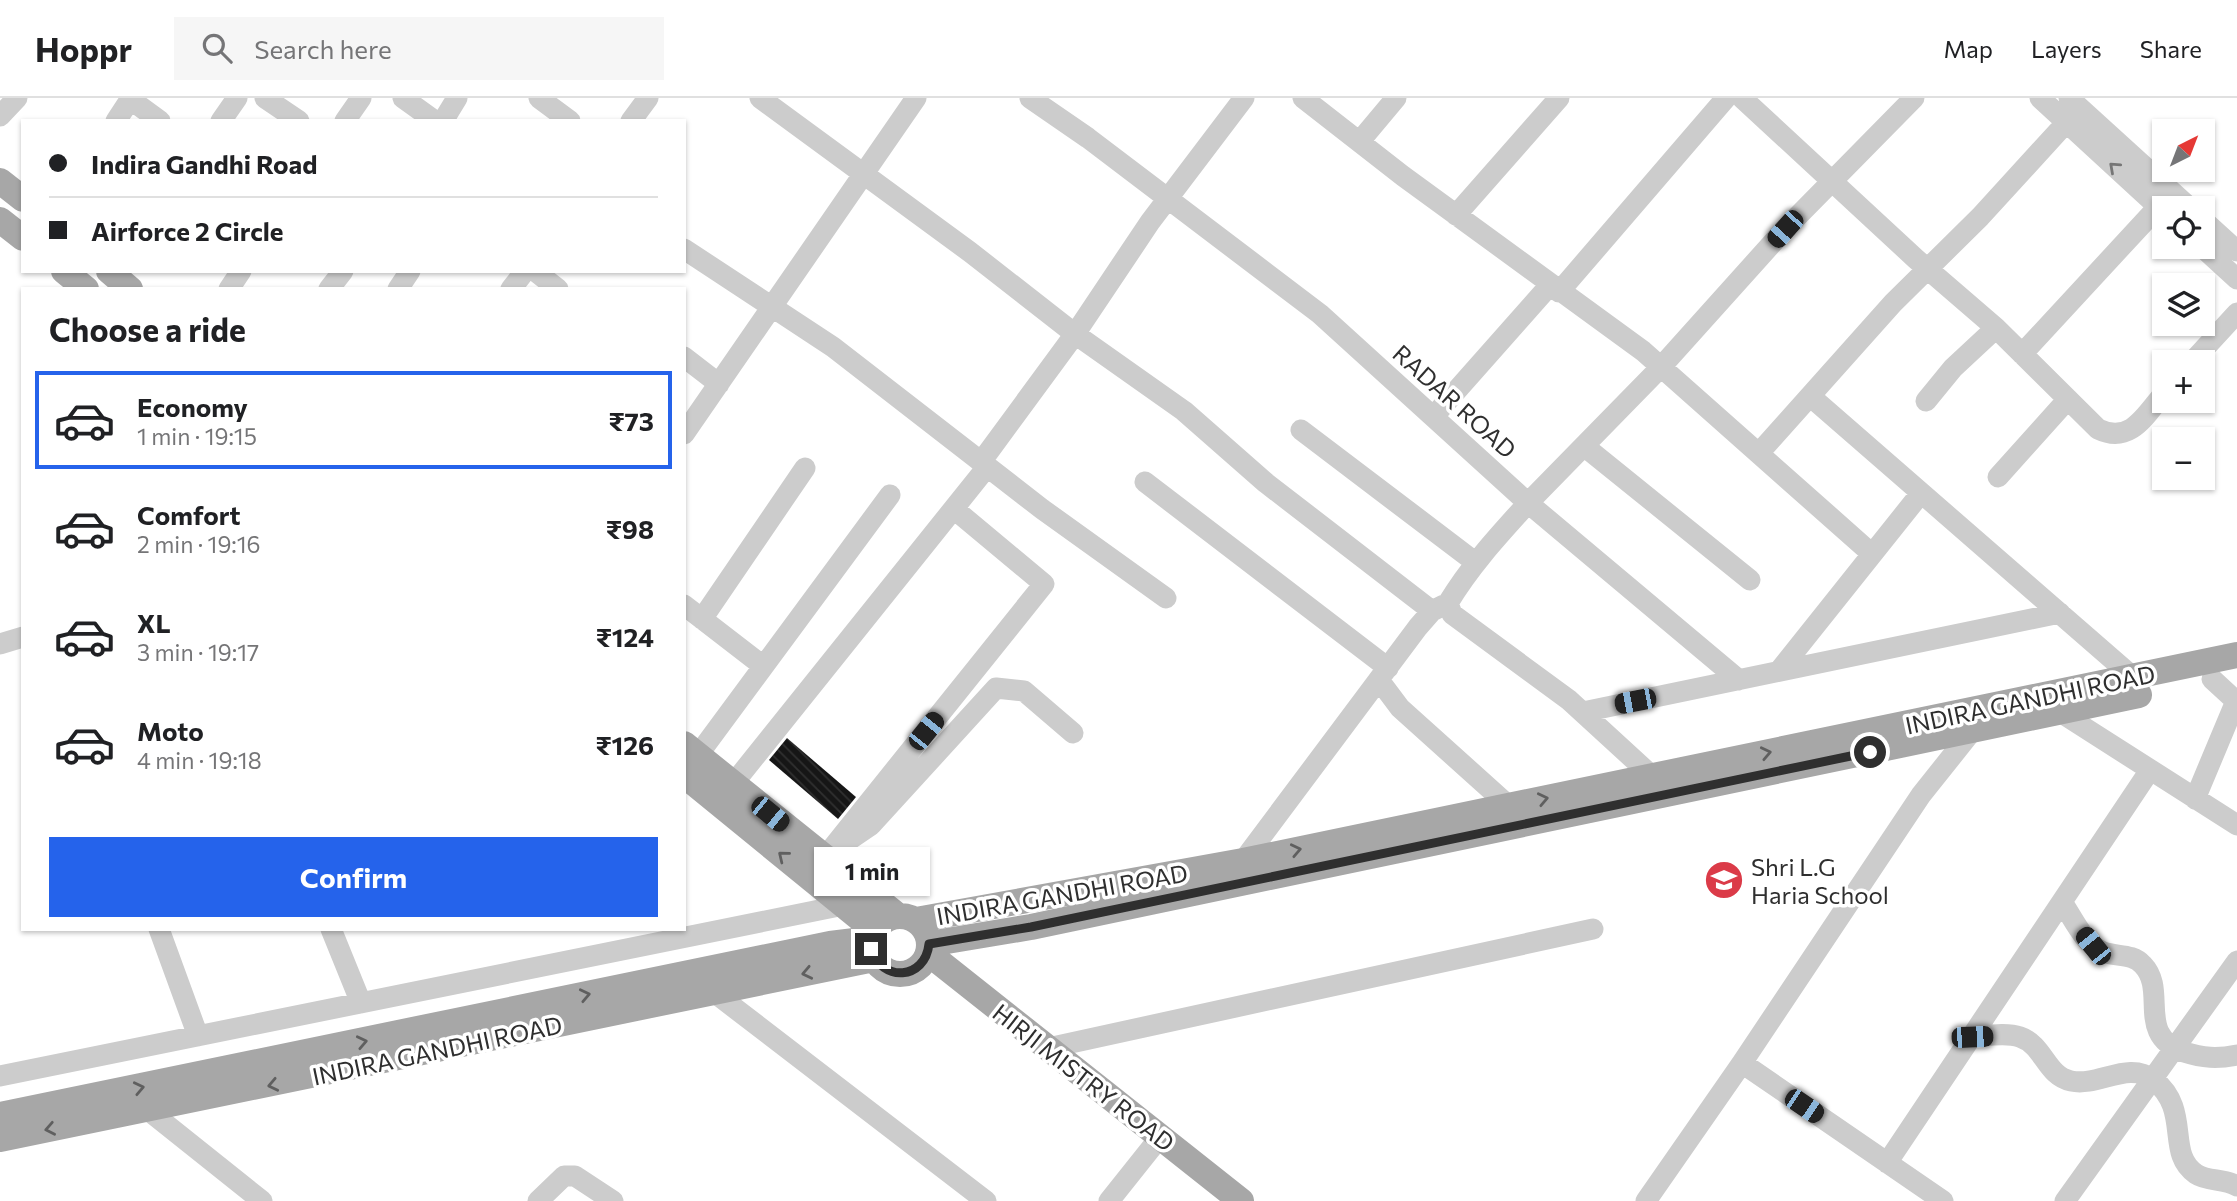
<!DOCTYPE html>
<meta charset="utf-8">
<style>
:root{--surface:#fff;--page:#f6f6f6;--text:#202124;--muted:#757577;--line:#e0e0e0;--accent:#2563eb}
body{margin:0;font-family:Commissioner,sans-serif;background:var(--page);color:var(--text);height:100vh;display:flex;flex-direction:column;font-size:26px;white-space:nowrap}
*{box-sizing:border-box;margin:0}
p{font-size:23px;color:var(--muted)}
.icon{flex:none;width:38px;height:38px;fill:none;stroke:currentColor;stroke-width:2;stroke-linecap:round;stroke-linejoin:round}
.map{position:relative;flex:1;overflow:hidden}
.drawer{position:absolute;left:21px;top:189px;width:665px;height:644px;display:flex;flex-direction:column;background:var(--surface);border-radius:0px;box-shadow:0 2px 5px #0004}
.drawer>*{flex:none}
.guide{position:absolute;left:21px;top:21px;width:665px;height:154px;border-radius:0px;box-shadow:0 2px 5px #0004;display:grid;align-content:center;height:154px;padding:0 28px;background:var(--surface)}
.needle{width:46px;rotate:42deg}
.tools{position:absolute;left:2152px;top:21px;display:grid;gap:14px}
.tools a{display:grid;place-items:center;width:63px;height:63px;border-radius:0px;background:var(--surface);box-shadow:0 2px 5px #0004;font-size:35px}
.end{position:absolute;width:32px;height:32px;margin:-16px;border:9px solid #2f2f2f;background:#fff;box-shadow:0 0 0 4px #fff}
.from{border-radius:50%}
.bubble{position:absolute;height:49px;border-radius:0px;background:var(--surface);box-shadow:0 2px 5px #0004;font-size:23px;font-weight:700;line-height:49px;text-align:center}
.car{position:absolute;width:21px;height:42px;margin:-21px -10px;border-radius:9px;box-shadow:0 0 5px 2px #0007;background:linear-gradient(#222 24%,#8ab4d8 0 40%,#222 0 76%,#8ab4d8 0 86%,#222 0)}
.guide b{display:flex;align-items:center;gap:24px;height:66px;font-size:26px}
.guide b+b{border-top:2px solid var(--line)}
.guide i{width:18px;height:18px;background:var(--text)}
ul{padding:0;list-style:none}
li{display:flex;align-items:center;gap:21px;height:98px;margin:0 14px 10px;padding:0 14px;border:4px solid transparent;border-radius:0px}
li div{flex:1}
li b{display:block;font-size:26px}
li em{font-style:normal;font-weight:700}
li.selected{border-color:var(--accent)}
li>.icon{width:63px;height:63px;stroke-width:1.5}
h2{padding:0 28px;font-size:32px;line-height:84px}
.cta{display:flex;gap:14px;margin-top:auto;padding:14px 28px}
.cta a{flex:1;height:80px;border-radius:0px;background:var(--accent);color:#fff;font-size:28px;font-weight:700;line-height:80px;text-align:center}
header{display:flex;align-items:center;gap:42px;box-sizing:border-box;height:98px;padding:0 35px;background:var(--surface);border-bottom:2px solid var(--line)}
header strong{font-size:33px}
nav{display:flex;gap:38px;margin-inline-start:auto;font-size:24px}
.search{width:490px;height:63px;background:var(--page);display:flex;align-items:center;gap:18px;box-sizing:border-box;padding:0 24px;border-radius:0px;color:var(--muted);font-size:26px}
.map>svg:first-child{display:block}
</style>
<header>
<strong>Hoppr</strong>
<div class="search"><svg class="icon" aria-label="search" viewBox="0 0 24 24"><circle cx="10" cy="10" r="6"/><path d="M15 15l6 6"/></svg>Search here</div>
<nav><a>Map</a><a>Layers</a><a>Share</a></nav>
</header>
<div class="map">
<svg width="2237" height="1103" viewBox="0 0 2237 1103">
<defs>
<pattern id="building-back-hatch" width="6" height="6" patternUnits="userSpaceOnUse" patternTransform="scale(1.75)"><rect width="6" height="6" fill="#161616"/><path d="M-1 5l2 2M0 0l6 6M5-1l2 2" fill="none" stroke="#303030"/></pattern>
</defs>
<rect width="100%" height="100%" fill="#fff"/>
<path fill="url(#building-back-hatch)" d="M 787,640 L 856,699 L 838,721 L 769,662 Z"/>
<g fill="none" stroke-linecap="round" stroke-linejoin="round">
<path stroke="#ccc" stroke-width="21" d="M 265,0 L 299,23
M 403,0 L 435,23
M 539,0 L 570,23
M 760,0 L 970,154 L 1075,236 L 1184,313 L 1266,385 L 1432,513
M 1030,0 L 1088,40 L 1320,216 L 1528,405 C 1499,437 1471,467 1448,505 L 1452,516 L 1569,602 L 1653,679
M 1303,0 L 1403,78 L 1643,253 L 1872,456
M 1742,0 L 1916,161 L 1996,230 L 2098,331 C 2131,347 2146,316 2165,294
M 2040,0 L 2165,115
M 2069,0 L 2190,110
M 130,1 L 160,23
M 0,18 L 17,0
M 116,23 L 131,0
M 221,23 L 237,0
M 345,23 L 361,0
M 443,23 L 457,0
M 631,23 L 648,0
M 1360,43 L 1396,0
M 1456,117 L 1559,0
M 2203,122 L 2237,153
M 2202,149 L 2237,181
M 684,151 L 833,249 L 1042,411 L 1166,500
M 535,173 L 558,191
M 229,191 L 241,173
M 329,191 L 343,173
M 398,191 L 410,173
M 511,191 L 525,173
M 1559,194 L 1726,0
M 2022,256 L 2158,109
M 684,259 L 719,286
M 2192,264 L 2237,215
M 1810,298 L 2134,580
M 1926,303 L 1953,270 L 1996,230
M 1434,318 L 1550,187
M 1301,332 L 1475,464
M 684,336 L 916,0
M 1584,348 L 1750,482
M 1759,355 L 1893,205 L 1980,119 L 2065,26
M 981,364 L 1075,236 L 1150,124 L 1244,0
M 1998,379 L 2068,301
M 1145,384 L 1388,570
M 684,507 L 763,568
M 702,521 L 805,370
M 0,546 L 23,539
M 1779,573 L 1921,395
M 2212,581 L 2237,604
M 1379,582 L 1400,610 L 1509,708
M 1739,582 L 1528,405 L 1661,269 L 1785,131 L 1914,0
M 1583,614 L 2060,515
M 2060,614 L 2237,727
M 698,657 L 890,397
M 733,686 L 987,369
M 2195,701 L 2236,603
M 846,744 L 871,727 L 996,590 L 1024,593 L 1073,635
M 825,759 L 1044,486 L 954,411
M 1243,763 L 1418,529 L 1432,513 L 1444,507
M 2062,804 C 2073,820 2084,846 2103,854 C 2117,859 2132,855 2143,867 C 2168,893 2135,937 2184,954 C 2203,960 2217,961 2237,957
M 159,831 L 198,938
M 331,831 L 361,905
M 715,895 L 986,1103
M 1972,939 C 1986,938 2006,934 2020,939 C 2044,947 2046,978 2071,983 C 2099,989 2128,962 2154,982 C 2192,1013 2165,1055 2196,1076 C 2208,1084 2224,1080 2237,1088
M 1048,950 L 1593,831
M 1742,965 L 1943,1103
M 0,978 L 844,807
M 148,1012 L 262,1103
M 1887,1065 L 2150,672
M 538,1103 L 564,1078 L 575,1078 L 613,1103
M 1109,1103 L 1160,1039
M 1646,1103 L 1742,965 L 1921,697 L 1972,633
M 2065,1103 L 2237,863"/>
<path stroke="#a7a7a7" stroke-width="26" d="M 0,83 L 23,101
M 0,122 L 23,140
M 64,173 L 86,191
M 109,173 L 130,191
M 684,646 L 898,818
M 684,677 L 874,832
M871 847a29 29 0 1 1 58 0a29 29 0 1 1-58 0Z
M 916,822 L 1243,763 L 2237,557
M 929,846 L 1031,829 L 2139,597
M 928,855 L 1241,1103
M 0,1017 L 830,846 L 871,841
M 0,1041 L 874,861"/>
</g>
<defs><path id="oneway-chevron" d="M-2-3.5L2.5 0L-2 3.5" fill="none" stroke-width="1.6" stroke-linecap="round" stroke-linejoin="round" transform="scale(1.75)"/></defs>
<use stroke="#767676" href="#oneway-chevron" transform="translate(2114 69) rotate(-138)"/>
<g stroke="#5f5f5f">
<use href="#oneway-chevron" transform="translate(1766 655) rotate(-12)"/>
<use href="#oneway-chevron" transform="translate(1543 701) rotate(-12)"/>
<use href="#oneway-chevron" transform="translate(1296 752) rotate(-12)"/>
<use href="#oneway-chevron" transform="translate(783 758) rotate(-141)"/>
<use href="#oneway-chevron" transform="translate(807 875) rotate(168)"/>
<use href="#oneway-chevron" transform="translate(585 897) rotate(-12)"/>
<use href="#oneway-chevron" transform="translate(362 944) rotate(-12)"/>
<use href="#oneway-chevron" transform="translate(273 987) rotate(168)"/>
<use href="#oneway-chevron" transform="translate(139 990) rotate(-12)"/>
<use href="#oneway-chevron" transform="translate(50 1031) rotate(169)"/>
</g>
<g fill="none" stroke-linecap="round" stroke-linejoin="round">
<path stroke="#2f2f2f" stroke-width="9" d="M 871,851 C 882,885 925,882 929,846 L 1031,829 L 1870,654"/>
</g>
<defs>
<g id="school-disc" transform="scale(2.0125)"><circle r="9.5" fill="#db3b48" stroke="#fff"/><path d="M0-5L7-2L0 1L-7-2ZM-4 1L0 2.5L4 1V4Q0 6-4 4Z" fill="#fff"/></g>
</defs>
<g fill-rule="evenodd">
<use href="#school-disc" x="1724" y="782"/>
</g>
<g text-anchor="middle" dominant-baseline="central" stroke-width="7" stroke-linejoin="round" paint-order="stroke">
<g font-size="24" fill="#2f2f2f" stroke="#fff">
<text transform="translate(1455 303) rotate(42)">RADAR ROAD</text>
<text transform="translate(2030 601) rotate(-12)">INDIRA GANDHI ROAD</text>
<text transform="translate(1062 796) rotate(-10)">INDIRA GANDHI ROAD</text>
<text transform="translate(437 952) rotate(-12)">INDIRA GANDHI ROAD</text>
<text transform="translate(1084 979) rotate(38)">HIRJI MISTRY ROAD</text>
</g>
<g font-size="24" fill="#2f2f2f" stroke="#fff" text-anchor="start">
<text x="1751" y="768">Shri L.G<tspan x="1751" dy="28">Haria School</tspan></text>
</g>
</g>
</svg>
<div class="tools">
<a><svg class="needle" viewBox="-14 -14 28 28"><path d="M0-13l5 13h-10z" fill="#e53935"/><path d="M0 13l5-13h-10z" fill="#757577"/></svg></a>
<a><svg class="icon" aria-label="locate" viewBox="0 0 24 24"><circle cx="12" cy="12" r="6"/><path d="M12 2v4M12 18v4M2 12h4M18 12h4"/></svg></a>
<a><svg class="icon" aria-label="layers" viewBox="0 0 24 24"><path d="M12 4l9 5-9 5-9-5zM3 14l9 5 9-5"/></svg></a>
<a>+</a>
<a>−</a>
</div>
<i class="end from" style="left:1870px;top:654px"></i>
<i class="end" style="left:871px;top:851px"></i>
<div class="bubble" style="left:814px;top:749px;width:116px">1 min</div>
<i class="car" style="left:1785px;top:131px;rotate:222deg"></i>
<i class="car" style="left:1635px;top:603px;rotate:259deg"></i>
<i class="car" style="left:926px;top:633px;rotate:39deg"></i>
<i class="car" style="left:770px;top:716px;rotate:129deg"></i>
<i class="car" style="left:2093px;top:848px;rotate:321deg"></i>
<i class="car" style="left:1972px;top:939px;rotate:88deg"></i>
<i class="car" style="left:1804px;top:1008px;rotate:124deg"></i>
<div class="guide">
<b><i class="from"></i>Indira Gandhi Road</b>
<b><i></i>Airforce 2 Circle</b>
</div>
<section class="drawer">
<h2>Choose a ride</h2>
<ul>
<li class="selected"><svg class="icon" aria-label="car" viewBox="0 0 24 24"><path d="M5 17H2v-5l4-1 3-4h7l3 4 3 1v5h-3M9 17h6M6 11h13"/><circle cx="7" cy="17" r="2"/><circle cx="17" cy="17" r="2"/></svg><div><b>Economy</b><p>1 min · 19:15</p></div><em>₹73</em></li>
<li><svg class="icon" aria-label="car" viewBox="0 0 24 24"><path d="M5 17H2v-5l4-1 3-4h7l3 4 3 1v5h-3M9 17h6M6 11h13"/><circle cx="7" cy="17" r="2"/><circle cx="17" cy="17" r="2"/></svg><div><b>Comfort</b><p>2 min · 19:16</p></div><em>₹98</em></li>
<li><svg class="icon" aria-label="car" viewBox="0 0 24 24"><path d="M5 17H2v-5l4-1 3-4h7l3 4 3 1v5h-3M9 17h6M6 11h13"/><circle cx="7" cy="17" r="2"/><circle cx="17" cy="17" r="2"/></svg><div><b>XL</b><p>3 min · 19:17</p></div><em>₹124</em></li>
<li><svg class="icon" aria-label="car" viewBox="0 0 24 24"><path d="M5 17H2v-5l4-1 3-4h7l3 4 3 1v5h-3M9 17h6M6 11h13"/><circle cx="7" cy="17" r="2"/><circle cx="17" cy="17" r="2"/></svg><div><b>Moto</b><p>4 min · 19:18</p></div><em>₹126</em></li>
</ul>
<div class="cta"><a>Confirm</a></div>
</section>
</div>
